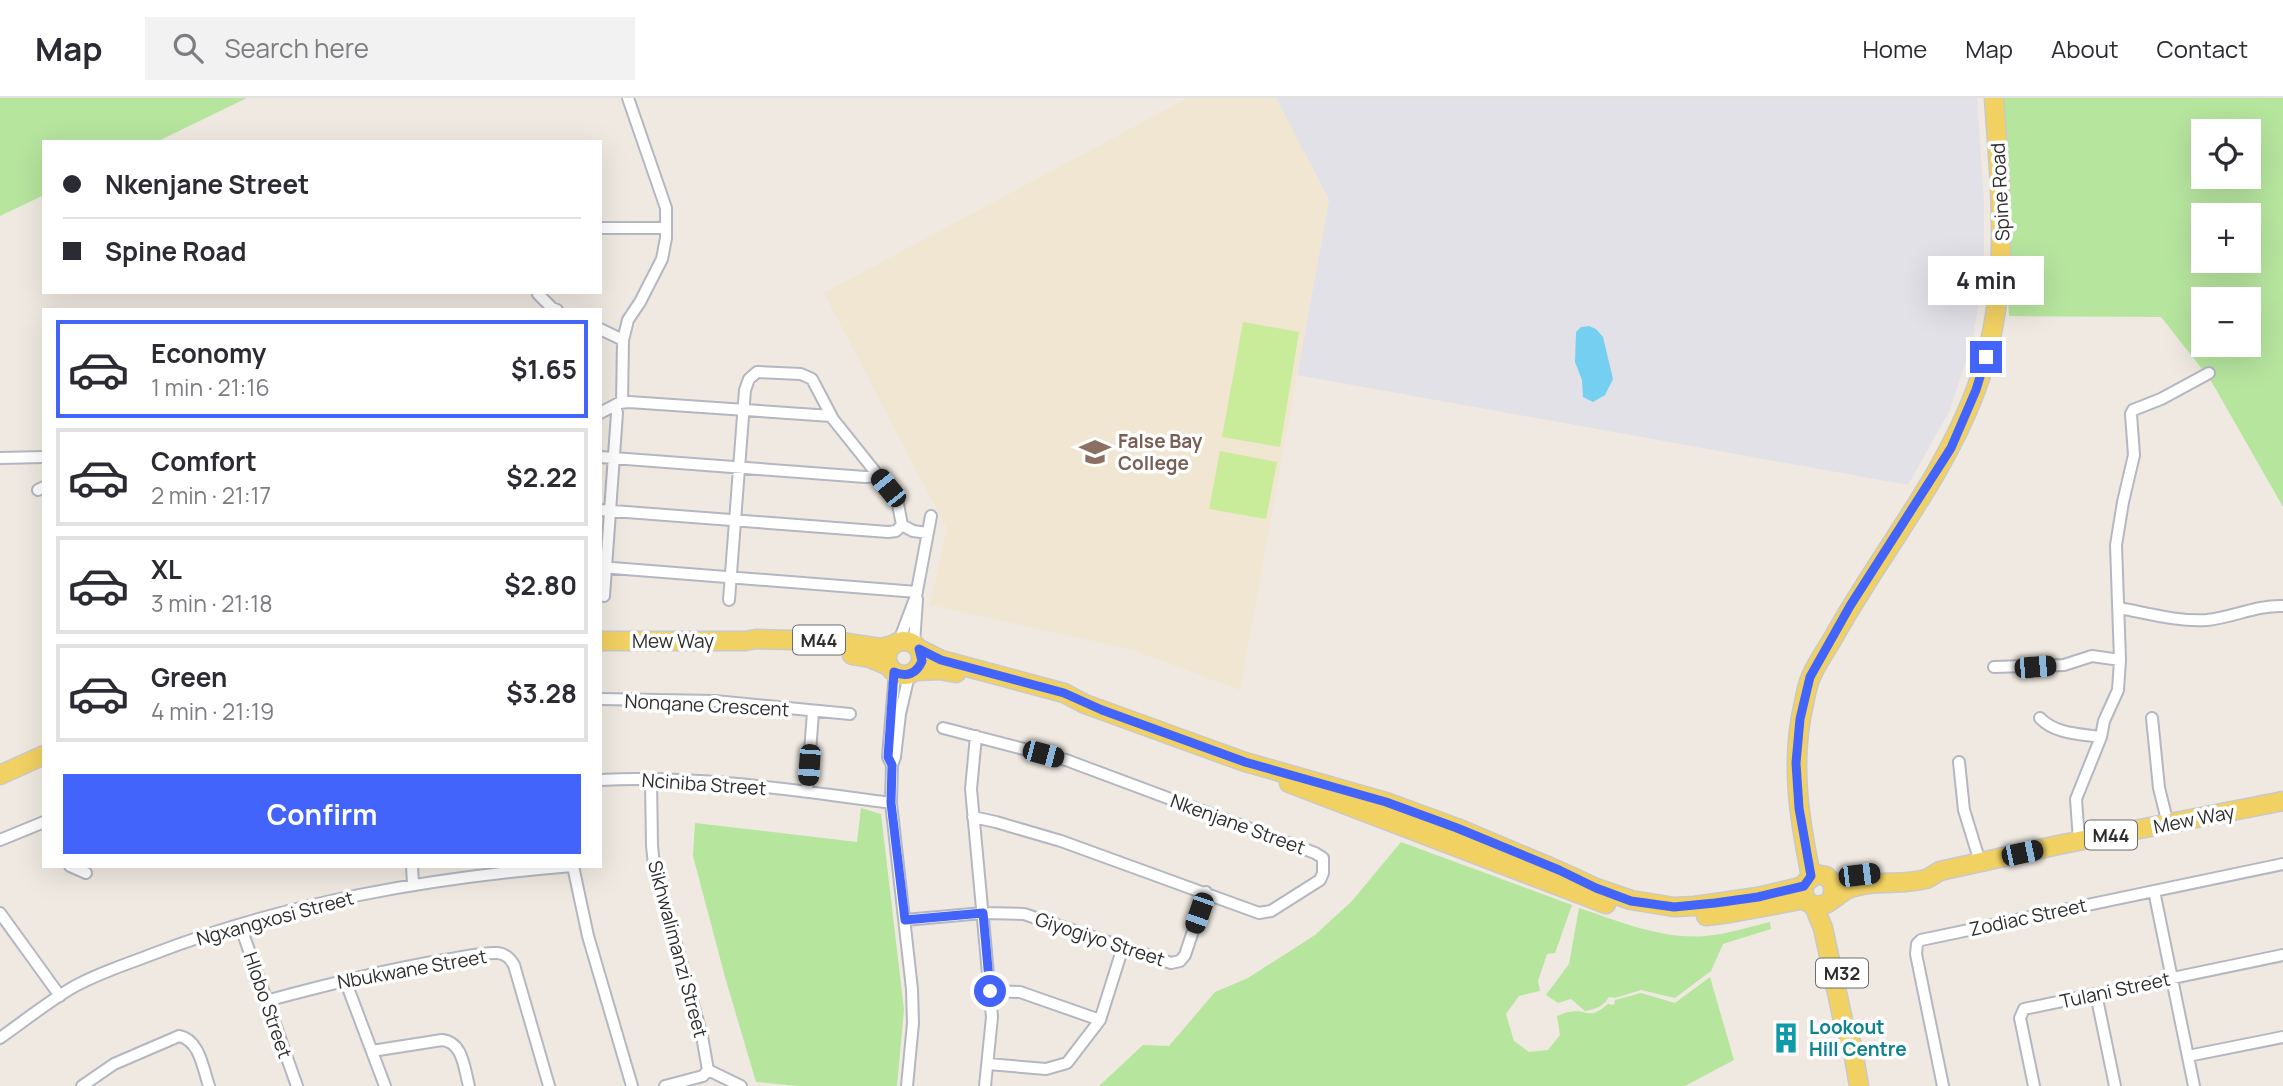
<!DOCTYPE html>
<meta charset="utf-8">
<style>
:root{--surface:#fff;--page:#f2f2f3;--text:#2b2b33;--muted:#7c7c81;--line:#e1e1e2;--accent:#4264fb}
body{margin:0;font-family:Manrope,sans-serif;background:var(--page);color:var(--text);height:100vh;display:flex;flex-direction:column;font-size:26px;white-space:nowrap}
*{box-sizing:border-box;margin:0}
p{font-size:23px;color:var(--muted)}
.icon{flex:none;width:38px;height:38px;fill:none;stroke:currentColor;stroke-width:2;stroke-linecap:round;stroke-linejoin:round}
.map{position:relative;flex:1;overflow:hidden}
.sheet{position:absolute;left:42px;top:210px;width:560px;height:560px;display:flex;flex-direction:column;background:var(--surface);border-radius:0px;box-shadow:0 7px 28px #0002}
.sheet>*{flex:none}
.guide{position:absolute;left:42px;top:42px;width:560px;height:154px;border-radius:0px;box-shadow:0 7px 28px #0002;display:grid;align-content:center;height:154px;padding:0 21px;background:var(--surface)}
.controls{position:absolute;left:2191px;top:21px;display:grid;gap:14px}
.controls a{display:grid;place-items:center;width:70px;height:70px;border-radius:0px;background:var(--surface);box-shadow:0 7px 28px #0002;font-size:35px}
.end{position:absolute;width:32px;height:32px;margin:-16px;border:9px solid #4264fb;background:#fff;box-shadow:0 0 0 4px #fff}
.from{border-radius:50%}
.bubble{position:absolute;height:49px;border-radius:0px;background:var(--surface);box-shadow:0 7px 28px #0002;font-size:23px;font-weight:700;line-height:49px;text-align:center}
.car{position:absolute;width:21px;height:42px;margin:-21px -10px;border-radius:9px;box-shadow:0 0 5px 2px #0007;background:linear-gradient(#222 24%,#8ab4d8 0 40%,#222 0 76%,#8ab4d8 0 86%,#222 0)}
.guide b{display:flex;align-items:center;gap:24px;height:66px;font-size:26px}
.guide b+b{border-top:2px solid var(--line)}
.guide i{width:18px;height:18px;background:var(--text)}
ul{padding:12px 0 0;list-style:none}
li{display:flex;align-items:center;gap:21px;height:98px;margin:0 14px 10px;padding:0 7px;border:4px solid var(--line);border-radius:0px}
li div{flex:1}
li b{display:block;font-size:26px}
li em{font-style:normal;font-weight:700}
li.selected{border-color:var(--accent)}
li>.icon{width:63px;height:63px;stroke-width:1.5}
.primary-button{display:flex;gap:14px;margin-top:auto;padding:14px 21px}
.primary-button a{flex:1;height:80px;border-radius:0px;background:var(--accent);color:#fff;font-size:28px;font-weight:700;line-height:80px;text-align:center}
header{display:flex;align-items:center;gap:42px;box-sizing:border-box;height:98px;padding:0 35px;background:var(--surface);border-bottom:2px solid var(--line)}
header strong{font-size:33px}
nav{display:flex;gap:38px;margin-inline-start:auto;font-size:24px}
.search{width:490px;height:63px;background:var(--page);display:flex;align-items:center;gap:18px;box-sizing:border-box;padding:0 24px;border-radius:0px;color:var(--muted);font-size:26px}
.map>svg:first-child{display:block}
</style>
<header>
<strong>Map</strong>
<div class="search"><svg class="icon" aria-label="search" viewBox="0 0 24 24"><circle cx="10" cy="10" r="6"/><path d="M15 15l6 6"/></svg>Search here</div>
<nav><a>Home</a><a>Map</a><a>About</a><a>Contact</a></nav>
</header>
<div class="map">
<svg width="2283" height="988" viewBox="0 0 2283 988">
<rect width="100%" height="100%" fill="#efe9e1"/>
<path fill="#e3e1e8" d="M 1276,0 L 1977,0 L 1984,103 L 1984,175 L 1972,245 L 1949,314 L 1908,387 L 1297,277 L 1329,102 Z"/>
<path fill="#f0e6d1" d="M 1188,0 L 1276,0 L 1329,102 L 1240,592 L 1130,551 L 930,507 L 947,431 L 824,195 Z"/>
<path fill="#b6e59e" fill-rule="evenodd" d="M 0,0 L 247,0 L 156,44 L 44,44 L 44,97 L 0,118 Z
M 1995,0 L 2283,0 L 2283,409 L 2210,281 L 2161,219 L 2009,218 ZM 2203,33 L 2249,33 L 2249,79 L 2203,79 ZM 2203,117 L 2249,117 L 2249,163 L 2203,163 ZM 2203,201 L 2249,201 L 2249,247 L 2203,247 Z
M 861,710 L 881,716 L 904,912 L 897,988 L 799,988 L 756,984 L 725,879 L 693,758 L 695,725 L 857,744 Z
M 1401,744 L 1572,807 L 1555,855 L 1547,856 L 1538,883 L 1540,893 L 1519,898 L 1506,916 L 1514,943 L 1529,954 L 1548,952 L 1560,937 L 1557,918 C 1561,917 1565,914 1569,914 C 1588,910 1587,924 1608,906 L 1614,907 L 1615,902 L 1641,895 L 1675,905 L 1710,879 L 1734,962 L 1685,988 L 1099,988 L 1143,947 L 1169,948 L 1215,894 L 1248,880 L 1315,837 L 1352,803 Z
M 1579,810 C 1618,823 1663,842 1706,838 C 1727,836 1749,829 1770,824 L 1771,831 L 1723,846 L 1711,873 L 1675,900 L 1641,892 L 1615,900 L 1609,899 C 1604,908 1596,911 1585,913 L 1571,901 L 1558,905 L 1546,897 L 1569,866 Z"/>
<path fill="#c9ec9a" d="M 1243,224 L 1299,234 L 1280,349 L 1222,339 Z
M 1220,353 L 1277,364 L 1266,421 L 1209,411 Z"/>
<path fill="#75cff0" d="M 1589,228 L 1596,231 L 1603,239 L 1613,281 L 1605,297 L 1593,304 L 1583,299 L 1582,282 L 1575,264 L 1576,234 L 1581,229 Z"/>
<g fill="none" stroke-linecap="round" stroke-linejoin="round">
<g stroke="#b4b7c1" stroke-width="14">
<path id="street" d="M 600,130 L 666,130
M 538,196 L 552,210 L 557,212
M 600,231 L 623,242
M 622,305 L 623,242 L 628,222 L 640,204 L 662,161 L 666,140 L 666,110 L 628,0
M 600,315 L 619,305 L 629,304 L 831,318
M 600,359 L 865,379 L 878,378
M 0,360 L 44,359
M 38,392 L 44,389
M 600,412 L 888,434 L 896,433 L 902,427
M 600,469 L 917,494
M 604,498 L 617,315 L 615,307
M 729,502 L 745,292 L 749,281 L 757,274 L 801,276 L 812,281 L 833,321 L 897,401 L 902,427 L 913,433 L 928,435
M 2119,510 C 2147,515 2178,524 2207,522 C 2234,519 2257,507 2283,508
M 899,543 L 916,498 L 931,418
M 914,546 L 917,501
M 1994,569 L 2064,567 L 2092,558 L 2120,562
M 895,574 L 888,659 L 892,667 L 891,705 L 912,891 L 913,925 L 907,988
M 600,601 L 715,603 L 850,616
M 2040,620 C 2055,636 2080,636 2101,639
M 2152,620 L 2159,690 L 2168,726
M 943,630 L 1066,662 L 1315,755 L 1323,760 L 1323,775 L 1320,782 L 1271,813 L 1259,815 L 1061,743 L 996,724 L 973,719
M 976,638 L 971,691 L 992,919 L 985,988
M 1959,664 L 1964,712 L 1980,764
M 892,667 L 895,659 L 900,616 L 909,577
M 600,682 C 697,677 795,692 891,705
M 651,682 L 652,748 L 654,767 L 702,938 L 708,972
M 807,694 L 813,614
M 0,742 L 44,724
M 2079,743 L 2076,701 L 2101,639 L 2104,623 L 2118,592 L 2120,562 L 2116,447 L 2123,404 L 2134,357 L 2131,316 L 2133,312 L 2161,301 L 2209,275
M 70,768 L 86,775
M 412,768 L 413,786
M 573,768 L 588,838 L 632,988
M 2154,793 L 2194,988
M 0,815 L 60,898
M 905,822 L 983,815 L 1024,816 L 1171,865 L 1180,863 L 1185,857 L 1206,794
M 240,827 L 297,988
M 345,882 L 385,988
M 990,893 L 1020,894 L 1100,922
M 2096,896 L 2115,988
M 266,903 C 325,887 384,872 444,862 C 461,860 480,854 498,855 C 506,856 510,860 514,867 L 549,988
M 0,940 C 23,924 45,906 70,891 C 95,876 125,867 153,856 C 287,804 429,780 572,768
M 372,953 L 442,942 C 463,944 464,970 469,988
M 2188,958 L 2283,939
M 988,966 L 1046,971 L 1067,965 L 1100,922 L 1123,849
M 708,972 L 741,988
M 82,988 L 114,966 L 179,938 C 200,942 203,971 209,988
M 665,988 L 703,978 L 708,972
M 1943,988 L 1916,856 L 1917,846 L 1921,842 L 2283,766
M 2034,988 L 2020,920 L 2024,911 L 2283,857"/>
</g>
<g stroke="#c9c9c9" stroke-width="21">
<path id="primary" d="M887 560a17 17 0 1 1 34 0a17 17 0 1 1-34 0Z
M 600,543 L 745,543 L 756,541 L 833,543 L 881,550 L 893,547
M 919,551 L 941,562 L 1064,595 L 1085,606 L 1245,664 L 1386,704 L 1457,730 L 1559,773 L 1596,790 L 1631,802 L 1674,809 L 1695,808 L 1758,799 L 1804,788
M 852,557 L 870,560 L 889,568
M 916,573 L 939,572 L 956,575
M 0,677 L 44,657
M 1289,685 L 1606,806
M 1811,778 C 1799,720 1790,663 1804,605 C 1806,596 1807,587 1811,579 C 1816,566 1825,554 1832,542 C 1878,458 1941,384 1975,294 C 2012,197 2001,101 1994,0
M 1833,799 L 1833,785 L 1826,778 L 1816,776 L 1805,785 C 1802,794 1803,804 1814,807 C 1826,811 1837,796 1848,791 C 1872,781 1901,788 1926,781 C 1931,779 1936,775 1940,773 L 2063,746 L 2283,703
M 1814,808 L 1823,830 L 1844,927 L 1852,947 L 1859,988
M 1706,818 L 1730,815 L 1806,801"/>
</g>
<use href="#street" stroke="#fff" stroke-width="10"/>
<use href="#primary" stroke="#f2d163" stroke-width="18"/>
</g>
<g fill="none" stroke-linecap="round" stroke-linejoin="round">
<path stroke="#4264fb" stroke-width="9" d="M 990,893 L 983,815 L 905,822 L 891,705 L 892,667 L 888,659 L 894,574 C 907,580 917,575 922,563 L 919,551 L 941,562 L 1064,595 L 1102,612 L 1245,664 L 1386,704 L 1457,730 L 1559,772 L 1596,790 L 1631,803 L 1674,809 L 1715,805 L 1758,799 L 1804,788 L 1811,778 L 1799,710 L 1796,665 L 1800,621 L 1810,579 L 1850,508 L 1951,350 L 1976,292 L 1986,259"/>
</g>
<defs>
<g id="school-bare" transform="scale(2.415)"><path d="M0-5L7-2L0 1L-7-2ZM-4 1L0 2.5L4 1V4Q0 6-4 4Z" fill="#8d6e63" stroke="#fff" stroke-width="2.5" paint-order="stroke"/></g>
<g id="building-bare" transform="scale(2.415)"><path d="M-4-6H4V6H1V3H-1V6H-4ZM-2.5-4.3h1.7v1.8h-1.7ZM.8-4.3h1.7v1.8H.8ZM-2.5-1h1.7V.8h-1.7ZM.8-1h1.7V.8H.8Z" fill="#0f9aa8" stroke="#fff" stroke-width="2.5" paint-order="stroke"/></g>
</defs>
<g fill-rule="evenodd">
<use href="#school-bare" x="1095" y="354"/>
<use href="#building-bare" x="1786" y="940"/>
</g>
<g text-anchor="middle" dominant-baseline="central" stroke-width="7" stroke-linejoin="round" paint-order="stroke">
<g fill="#fff" stroke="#6d6d6d" stroke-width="2">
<rect x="793" y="527.5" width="52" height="29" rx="5"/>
<rect x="2085" y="722.5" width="52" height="29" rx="5"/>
<rect x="1816" y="860.5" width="52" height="29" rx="5"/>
</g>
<g font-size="18" font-weight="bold" fill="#2e2e2e">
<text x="819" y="542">M44</text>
<text x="2111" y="737">M44</text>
<text x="1842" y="875">M32</text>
</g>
<g font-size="19" fill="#2e2e2e" stroke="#fff">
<text transform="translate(2000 94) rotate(-93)">Spine Road</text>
<text x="673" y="543">Mew Way</text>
<text transform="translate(707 607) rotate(3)">Nonqane Crescent</text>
<text transform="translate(704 686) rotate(4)">Nciniba Street</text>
<text transform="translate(2194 721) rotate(-11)">Mew Way</text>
<text transform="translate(1238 726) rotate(20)">Nkenjane Street</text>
<text transform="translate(2028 819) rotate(-12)">Zodiac Street</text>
<text transform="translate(275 820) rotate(-15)">Ngxangxosi Street</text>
<text transform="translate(1100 841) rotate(18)">Giyogiyo Street</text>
<text transform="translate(678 851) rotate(75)">Sikhwalimanzi Street</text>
<text transform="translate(412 871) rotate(-10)">Nbukwane Street</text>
<text transform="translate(2115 892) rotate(-12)">Tulani Street</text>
<text transform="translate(268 907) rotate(71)">Hlobo Street</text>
</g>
<g font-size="19" font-weight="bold" fill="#785e54" stroke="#fff" text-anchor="start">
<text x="1118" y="343">False Bay<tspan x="1118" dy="22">College</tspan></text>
</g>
<g font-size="19" font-weight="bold" fill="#0d838f" stroke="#fff" text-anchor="start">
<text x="1809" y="929">Lookout<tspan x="1809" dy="22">Hill Centre</tspan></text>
</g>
</g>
</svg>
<div class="controls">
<a><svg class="icon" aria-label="locate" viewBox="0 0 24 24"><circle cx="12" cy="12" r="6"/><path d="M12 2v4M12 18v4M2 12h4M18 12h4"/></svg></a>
<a>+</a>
<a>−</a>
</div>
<i class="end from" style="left:990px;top:893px"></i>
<i class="end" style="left:1986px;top:259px"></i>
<div class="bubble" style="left:1928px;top:158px;width:116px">4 min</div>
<i class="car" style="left:888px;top:390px;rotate:321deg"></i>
<i class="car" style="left:2035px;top:569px;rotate:85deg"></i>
<i class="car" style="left:1043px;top:656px;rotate:105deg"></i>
<i class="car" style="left:809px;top:667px;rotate:184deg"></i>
<i class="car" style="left:2022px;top:755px;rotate:78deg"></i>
<i class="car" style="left:1859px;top:777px;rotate:83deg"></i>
<i class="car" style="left:1199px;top:815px;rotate:199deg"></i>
<div class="guide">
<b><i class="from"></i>Nkenjane Street</b>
<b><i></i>Spine Road</b>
</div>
<section class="sheet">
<ul>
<li class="selected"><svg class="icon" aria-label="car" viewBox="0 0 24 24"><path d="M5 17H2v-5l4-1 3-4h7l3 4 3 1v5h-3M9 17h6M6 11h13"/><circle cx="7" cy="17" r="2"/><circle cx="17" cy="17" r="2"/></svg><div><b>Economy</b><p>1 min · 21:16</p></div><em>$1.65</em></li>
<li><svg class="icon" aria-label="car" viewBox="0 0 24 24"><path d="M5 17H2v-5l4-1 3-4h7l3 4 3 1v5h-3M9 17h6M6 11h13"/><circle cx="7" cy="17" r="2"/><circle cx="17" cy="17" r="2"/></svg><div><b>Comfort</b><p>2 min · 21:17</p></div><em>$2.22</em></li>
<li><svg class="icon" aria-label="car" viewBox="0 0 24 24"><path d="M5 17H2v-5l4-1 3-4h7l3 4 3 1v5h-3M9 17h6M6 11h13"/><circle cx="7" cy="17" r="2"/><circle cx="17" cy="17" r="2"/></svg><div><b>XL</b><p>3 min · 21:18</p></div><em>$2.80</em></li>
<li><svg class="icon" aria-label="car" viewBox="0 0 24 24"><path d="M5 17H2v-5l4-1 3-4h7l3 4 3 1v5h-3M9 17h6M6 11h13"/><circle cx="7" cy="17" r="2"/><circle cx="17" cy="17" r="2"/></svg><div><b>Green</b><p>4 min · 21:19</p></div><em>$3.28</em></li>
</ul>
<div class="primary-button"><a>Confirm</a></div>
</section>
</div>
